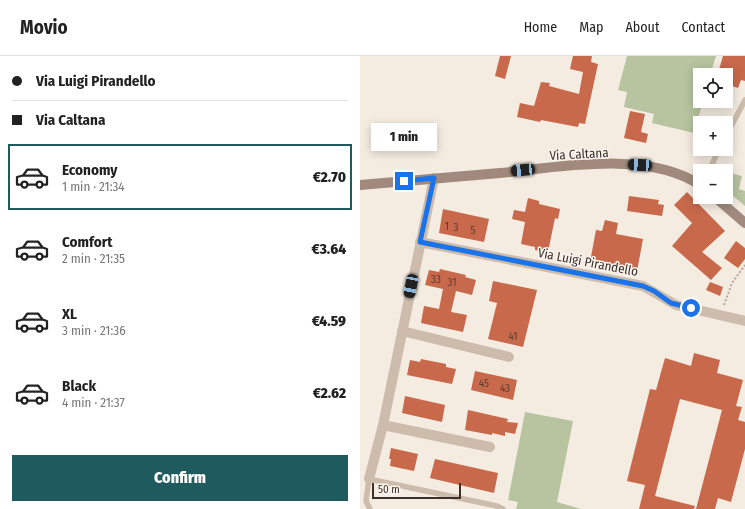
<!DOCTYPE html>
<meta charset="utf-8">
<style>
:root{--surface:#fff;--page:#f2f2f2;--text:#222;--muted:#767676;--line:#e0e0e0;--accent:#1f5a5e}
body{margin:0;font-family:"Fira Sans Condensed",sans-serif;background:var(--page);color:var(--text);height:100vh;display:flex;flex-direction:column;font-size:15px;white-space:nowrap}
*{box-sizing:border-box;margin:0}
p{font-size:13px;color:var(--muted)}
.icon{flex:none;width:22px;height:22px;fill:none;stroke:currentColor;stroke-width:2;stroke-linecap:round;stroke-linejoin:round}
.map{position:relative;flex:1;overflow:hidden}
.details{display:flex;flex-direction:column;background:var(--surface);width:360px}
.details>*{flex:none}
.guide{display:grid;align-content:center;height:88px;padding:0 12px;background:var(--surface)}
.controls{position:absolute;left:333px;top:12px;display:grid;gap:8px}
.controls a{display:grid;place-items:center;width:40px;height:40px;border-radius:0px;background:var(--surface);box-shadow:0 2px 10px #0003;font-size:20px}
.scale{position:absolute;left:12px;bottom:10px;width:89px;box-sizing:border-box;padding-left:4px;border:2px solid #3b302b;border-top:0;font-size:11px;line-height:14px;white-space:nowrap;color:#3b302b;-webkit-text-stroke:3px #fbf5ee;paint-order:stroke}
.end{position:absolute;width:18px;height:18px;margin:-9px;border:5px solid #1a73e8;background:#fff;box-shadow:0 0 0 2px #fff}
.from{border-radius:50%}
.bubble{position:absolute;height:28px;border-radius:0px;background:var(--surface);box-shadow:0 2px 10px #0003;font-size:13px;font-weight:800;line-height:28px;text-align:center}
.car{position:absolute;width:12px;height:24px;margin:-12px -6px;border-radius:5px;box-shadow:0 0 3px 1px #0007;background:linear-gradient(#222 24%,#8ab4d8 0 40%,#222 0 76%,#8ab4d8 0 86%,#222 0)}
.guide b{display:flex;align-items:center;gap:14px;height:38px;font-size:15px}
.guide b+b{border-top:1px solid var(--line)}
.guide i{width:10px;height:10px;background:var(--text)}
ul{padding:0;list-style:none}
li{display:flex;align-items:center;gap:12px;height:66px;margin:0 8px 6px;padding:0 4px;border:2px solid transparent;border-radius:0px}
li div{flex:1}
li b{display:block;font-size:15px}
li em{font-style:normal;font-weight:800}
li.on{border-color:var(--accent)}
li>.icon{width:36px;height:36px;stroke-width:1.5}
.primary-button{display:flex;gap:8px;margin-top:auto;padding:8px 12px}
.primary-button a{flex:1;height:46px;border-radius:0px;background:var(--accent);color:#fff;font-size:16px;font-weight:800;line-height:46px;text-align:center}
header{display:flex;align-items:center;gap:24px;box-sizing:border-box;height:56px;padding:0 20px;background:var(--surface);border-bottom:1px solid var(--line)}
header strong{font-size:19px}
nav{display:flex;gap:22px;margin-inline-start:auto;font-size:14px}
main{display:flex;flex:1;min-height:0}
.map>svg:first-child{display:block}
</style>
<header>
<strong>Movio</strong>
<nav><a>Home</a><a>Map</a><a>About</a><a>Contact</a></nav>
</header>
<main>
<section class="details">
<div class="guide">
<b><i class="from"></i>Via Luigi Pirandello</b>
<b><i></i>Via Caltana</b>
</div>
<ul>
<li class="on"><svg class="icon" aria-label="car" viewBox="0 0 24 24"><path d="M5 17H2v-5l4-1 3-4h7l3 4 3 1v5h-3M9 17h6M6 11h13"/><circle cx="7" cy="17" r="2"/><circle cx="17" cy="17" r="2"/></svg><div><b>Economy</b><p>1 min · 21:34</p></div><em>€2.70</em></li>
<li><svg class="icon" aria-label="car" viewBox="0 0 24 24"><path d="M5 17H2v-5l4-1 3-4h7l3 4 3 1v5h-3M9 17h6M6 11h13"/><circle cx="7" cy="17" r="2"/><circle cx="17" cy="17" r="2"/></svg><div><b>Comfort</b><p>2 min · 21:35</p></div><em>€3.64</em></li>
<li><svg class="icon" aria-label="car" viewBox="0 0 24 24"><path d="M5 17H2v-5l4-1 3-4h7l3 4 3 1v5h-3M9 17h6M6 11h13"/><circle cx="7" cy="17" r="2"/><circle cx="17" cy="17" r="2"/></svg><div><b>XL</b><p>3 min · 21:36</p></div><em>€4.59</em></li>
<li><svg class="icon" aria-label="car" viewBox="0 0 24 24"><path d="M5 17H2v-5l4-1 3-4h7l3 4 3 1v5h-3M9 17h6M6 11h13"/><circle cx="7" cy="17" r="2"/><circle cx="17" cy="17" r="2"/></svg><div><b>Black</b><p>4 min · 21:37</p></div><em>€2.62</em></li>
</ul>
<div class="primary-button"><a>Confirm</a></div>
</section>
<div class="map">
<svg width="385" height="453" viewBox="0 0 385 453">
<rect width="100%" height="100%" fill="#f4ebe1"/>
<path fill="#b8c4a0" d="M 267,0 L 356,0 L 350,19 L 340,19 L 340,45 L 343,45 L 334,77 L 292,67 L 294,58 L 264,51 L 267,36 L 258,34 Z
M 366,116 L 382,120 L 379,133 L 385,135 L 385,150 L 366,134 Z
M 165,356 L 213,365 L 197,446 L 221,453 L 156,453 L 158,446 L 148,444 Z"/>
<path fill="#c8694b" d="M 140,0 L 151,0 L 145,23 L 135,20 Z
M 213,0 L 232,0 L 231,6 L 238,8 L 225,68 L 219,67 L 218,71 L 181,64 L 180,66 L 157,61 L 160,47 L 174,50 L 181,26 L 190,27 L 189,30 L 219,38 L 223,16 L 210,13 Z
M 363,0 L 385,0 L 385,25 L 381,24 L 378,32 L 366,28 L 366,19 L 358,17 Z
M 270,55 L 285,58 L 281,76 L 288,78 L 286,87 L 264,82 Z
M 327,136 L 365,175 L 342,196 L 362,212 L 351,224 L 312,190 L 332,167 L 314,149 Z
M 269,140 L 299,144 L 298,148 L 304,149 L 302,160 L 267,155 Z
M 168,142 L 179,145 L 179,148 L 200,153 L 198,163 L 195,162 L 188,196 L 175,194 L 175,191 L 161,188 L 165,166 L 152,163 L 154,154 L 165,156 Z
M 83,153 L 129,163 L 124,186 L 79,177 Z
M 245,164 L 258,167 L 256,178 L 283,183 L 277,215 L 230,206 L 236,174 L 242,175 Z
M 376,185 L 385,192 L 385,203 L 378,212 L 364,202 Z
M 80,213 L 106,219 L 105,221 L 116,224 L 112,239 L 96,235 L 91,256 L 107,259 L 103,276 L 61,267 L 64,250 L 79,253 L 83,233 L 65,229 L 69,214 L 79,216 Z
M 133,225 L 177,234 L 163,291 L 128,283 L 137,247 L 129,245 Z
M 350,226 L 363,231 L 360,240 L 346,234 Z
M 334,297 L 360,304 L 357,317 L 383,324 L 376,350 L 382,351 L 378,364 L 385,366 L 385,393 L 371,446 L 358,442 L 355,453 L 336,453 L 362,354 L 320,343 L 295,440 L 335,450 L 334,453 L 279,453 L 285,429 L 267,425 L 290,333 L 296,334 L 305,302 L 331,310 Z
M 61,303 L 86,308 L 86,311 L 96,313 L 92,328 L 47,319 L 50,304 L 60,306 Z
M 115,315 L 157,324 L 153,344 L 111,334 Z
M 45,340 L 85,349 L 82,366 L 42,357 Z
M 108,354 L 148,363 L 147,366 L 158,367 L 155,378 L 145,376 L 145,380 L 132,377 L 132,379 L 105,374 Z
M 31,392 L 58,398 L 54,415 L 30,410 L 31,403 L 29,403 Z
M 75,403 L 138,417 L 134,437 L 70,422 Z"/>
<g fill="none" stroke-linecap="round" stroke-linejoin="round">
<path stroke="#b9a596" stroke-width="2" stroke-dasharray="2 2" stroke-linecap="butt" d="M 364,249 L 372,227 L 385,209"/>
<path stroke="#cdbbac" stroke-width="5.5" d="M 366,80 L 385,44
M 349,115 L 359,93
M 10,453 L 6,445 L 9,423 L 137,450 L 143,453"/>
<path stroke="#cdbbac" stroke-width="10" d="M 60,186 L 283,230 L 316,249 L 385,265
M 42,275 L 149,301
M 23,369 L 130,391
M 9,423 L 23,369 L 74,122"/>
<path stroke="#a18a7d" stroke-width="10" d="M 0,129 C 47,125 93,121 140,117 C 200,111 288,94 340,129
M 355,141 L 385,167"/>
</g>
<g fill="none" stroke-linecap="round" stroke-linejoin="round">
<path stroke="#1a73e8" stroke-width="5" d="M 44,125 L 74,122 L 60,186 L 283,230 L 294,235 L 311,247 L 331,252"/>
</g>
<g text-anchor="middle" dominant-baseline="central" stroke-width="3" stroke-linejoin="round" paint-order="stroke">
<g font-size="11" fill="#5e3e33">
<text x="87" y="170">1</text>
<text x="96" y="171">3</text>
<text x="113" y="174">5</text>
<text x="76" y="223">33</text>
<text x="92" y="226">31</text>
<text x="153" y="280">41</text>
<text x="124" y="327">45</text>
<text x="145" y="332">43</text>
</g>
<g font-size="13" fill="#3b302b" stroke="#fbf5ee">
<text transform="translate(219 98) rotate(-3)">Via Caltana</text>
<text transform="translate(228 206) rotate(11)">Via Luigi Pirandello</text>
</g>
</g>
</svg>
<div class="controls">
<a><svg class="icon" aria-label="locate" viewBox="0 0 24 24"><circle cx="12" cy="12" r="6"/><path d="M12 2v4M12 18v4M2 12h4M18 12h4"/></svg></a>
<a>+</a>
<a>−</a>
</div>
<div class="scale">50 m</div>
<i class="end from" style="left:331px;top:252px"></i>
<i class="end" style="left:44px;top:125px"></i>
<div class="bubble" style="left:11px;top:67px;width:66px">1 min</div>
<i class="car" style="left:280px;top:109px;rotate:273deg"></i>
<i class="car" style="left:163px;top:114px;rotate:265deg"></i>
<i class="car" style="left:51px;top:230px;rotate:191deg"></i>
</div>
</main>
